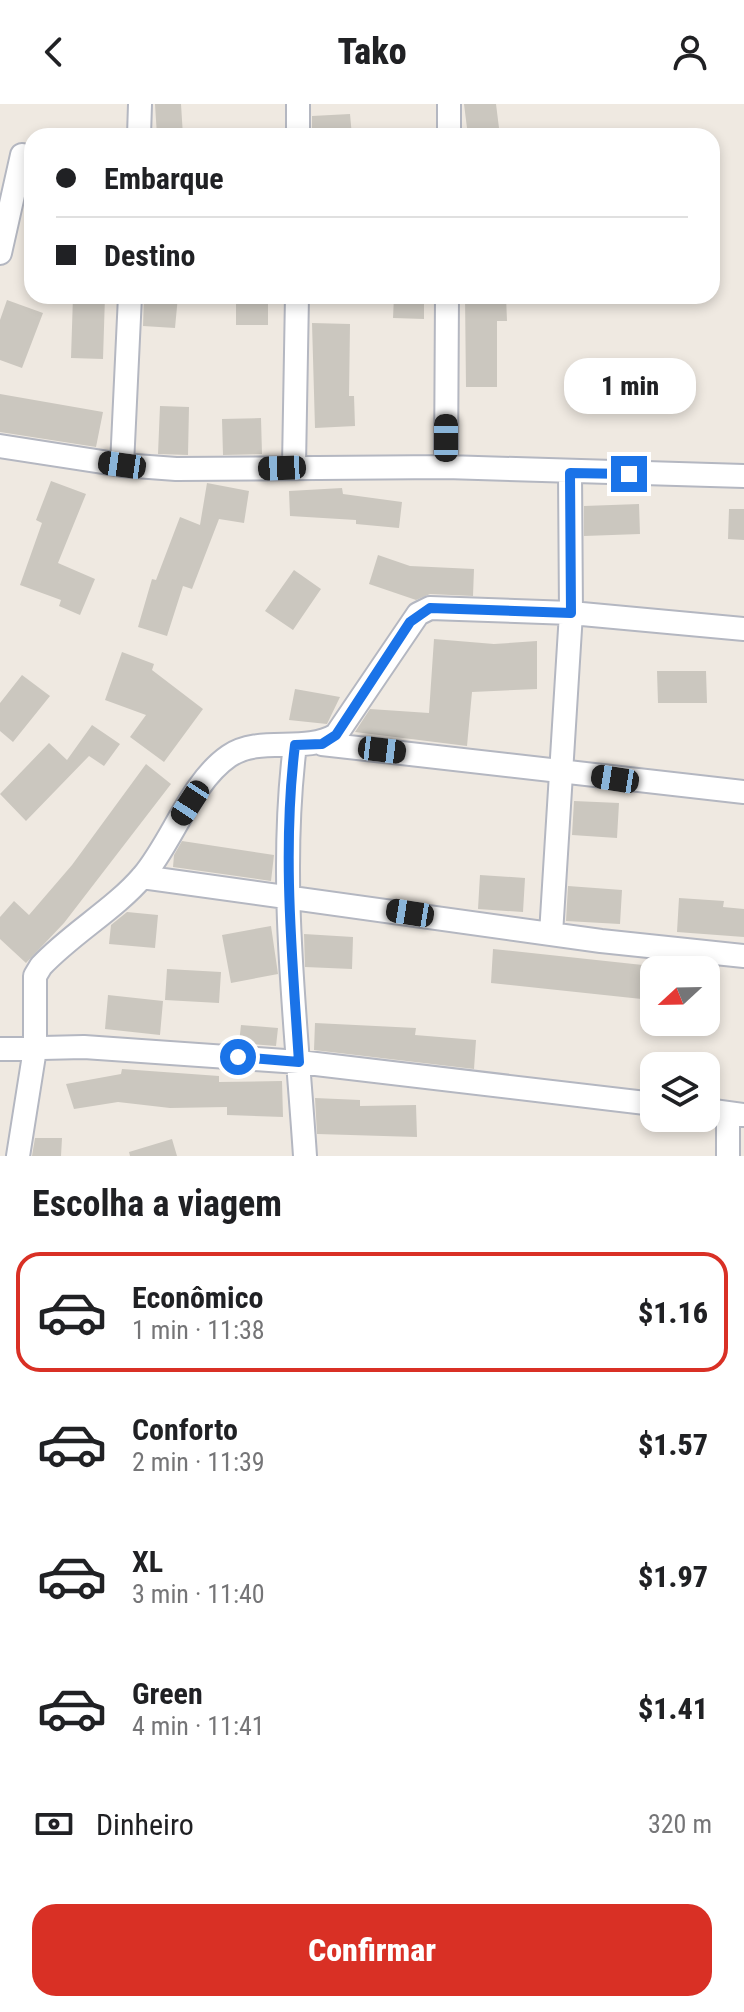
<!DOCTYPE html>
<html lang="pt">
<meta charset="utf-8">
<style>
:root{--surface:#fff;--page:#f2f2f2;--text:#202124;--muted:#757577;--line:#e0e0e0;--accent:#d93025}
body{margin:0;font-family:"Roboto Condensed",sans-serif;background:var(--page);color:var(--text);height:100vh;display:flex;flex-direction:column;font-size:30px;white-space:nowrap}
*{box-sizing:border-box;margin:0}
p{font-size:26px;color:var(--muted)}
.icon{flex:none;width:44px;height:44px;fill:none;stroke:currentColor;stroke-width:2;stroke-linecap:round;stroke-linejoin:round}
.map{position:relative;height:1052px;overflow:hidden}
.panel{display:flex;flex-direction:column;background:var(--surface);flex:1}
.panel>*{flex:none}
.banner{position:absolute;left:24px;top:24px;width:696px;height:176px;border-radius:24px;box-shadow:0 4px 12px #0003;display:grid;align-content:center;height:176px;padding:0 32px;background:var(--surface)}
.needle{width:52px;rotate:248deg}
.fabs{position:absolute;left:640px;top:852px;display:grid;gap:16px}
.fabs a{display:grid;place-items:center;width:80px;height:80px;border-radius:16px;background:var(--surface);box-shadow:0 4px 12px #0003;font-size:40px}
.end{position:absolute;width:36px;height:36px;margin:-18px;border:10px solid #1a73e8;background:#fff;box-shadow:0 0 0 4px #fff}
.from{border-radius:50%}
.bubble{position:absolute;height:56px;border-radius:24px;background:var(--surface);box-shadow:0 4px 12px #0003;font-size:26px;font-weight:800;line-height:56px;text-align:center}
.car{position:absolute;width:24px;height:48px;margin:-24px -12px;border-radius:10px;box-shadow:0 0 6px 2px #0007;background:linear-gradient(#222 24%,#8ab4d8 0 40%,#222 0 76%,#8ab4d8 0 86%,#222 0)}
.banner b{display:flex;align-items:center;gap:28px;height:76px;font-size:30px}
.banner b+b{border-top:2px solid var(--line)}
.banner i{width:20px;height:20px;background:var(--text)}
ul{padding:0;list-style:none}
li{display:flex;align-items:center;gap:24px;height:120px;margin:0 16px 12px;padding:0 16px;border:4px solid transparent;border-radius:24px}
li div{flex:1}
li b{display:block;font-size:30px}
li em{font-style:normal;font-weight:800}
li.active{border-color:var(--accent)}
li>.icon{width:72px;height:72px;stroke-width:1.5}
h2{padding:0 32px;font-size:36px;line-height:96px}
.pay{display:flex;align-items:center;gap:20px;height:88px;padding:0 32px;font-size:30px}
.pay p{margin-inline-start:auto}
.cta{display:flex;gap:16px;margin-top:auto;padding:16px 32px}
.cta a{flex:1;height:92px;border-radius:24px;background:var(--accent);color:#fff;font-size:32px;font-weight:800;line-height:92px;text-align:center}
header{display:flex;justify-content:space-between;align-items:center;height:104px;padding:0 32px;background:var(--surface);font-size:36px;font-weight:800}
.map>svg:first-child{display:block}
</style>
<header><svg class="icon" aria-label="back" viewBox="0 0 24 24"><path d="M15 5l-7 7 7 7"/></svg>Tako<svg class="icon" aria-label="person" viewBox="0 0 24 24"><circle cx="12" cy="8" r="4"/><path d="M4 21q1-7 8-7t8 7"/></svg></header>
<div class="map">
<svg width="744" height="1052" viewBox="0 0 744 1052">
<rect width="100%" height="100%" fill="#efe9e1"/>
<path fill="#cbc7bf" d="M 155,0 L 181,0 L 183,32 L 157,32 Z
M 464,0 L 496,0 L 500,32 L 468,32 Z
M 350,10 L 352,32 L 312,32 L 312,12 Z
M 73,192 L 105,192 L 103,255 L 71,254 Z
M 144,192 L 178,192 L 175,224 L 143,222 Z
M 236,192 L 268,192 L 268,221 L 236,221 Z
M 394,192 L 424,192 L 424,215 L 393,214 Z
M 465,192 L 506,192 L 507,217 L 497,217 L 497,283 L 466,283 Z
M 7,196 L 43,209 L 22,264 L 0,256 L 0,216 Z
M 312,219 L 350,220 L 349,292 L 354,292 L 355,322 L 315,324 Z
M 0,290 L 103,308 L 96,343 L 0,328 Z
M 160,302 L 189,303 L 188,351 L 158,350 Z
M 261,314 L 262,350 L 223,351 L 222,315 Z
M 51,377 L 86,390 L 58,459 L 95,475 L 80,511 L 59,502 L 61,496 L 20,481 L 42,419 L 36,416 Z
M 207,379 L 249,387 L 244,419 L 219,415 L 192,485 L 183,482 L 167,532 L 138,523 L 152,475 L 156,476 L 180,413 L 200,421 Z
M 342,384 L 343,390 L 402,398 L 399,424 L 356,420 L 356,416 L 290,412 L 289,387 Z
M 639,400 L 640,430 L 584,432 L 584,402 Z
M 729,405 L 744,405 L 744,436 L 728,435 Z
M 378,451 L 410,462 L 474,465 L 473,492 L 430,490 L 416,496 L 369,480 Z
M 294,466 L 321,485 L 293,526 L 265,507 Z
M 434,535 L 494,540 L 537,537 L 537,585 L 472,588 L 467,642 L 355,628 L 370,605 L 429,609 Z
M 122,548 L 154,560 L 152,566 L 203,605 L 164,658 L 130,633 L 146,611 L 105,596 Z
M 657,567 L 706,567 L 707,599 L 658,599 Z
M 22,571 L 50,592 L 13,638 L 0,627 L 0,599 Z
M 295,585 L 340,593 L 327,620 L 289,616 Z
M 92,621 L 120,640 L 104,662 L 89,652 L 26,717 L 0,690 L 49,639 L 67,656 Z
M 146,660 L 171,680 L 64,819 L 26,859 L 0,835 L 0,813 L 14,797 L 29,811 L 72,761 Z
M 574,697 L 619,699 L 617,734 L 572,731 Z
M 182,737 L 274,751 L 271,777 L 173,763 L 174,751 Z
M 480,771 L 525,774 L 523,808 L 478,805 Z
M 568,782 L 622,786 L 620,820 L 566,817 Z
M 679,794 L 724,797 L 723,803 L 744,805 L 744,833 L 677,828 Z
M 127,808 L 158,811 L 155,844 L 109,840 L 111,821 Z
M 271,822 L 278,870 L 231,879 L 222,831 Z
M 304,830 L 353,833 L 352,865 L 305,863 Z
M 493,845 L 652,862 L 651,896 L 491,879 Z
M 167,865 L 221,868 L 219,899 L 165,896 Z
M 108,891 L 163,897 L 160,931 L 105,925 Z
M 315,919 L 416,924 L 415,931 L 476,936 L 474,965 L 314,946 Z
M 241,921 L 278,924 L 276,942 L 239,939 Z
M 122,965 L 219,972 L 219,978 L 282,977 L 283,1013 L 227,1011 L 227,1003 L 170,1004 L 118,998 L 74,1005 L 66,980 L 121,970 Z
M 315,994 L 360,996 L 360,1002 L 416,1001 L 417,1033 L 317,1030 Z
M 35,1034 L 62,1034 L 61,1052 L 32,1052 Z
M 172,1035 L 177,1052 L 130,1052 L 129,1048 Z"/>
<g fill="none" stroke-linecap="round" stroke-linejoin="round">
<g stroke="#b4b7c1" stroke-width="26">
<path id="minor" d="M 298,0 L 298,32
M 139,32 L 140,0
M 449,32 L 449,0
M 0,149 L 22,51
M 0,342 L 122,361 L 176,365 L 446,363 L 744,372
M 122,361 L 130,192
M 294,361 L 297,192
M 446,363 L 447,192
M 322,640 L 744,688
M 295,641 C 278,777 296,915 305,1052
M 142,773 L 601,837 L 744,852
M 551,830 L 571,509 L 570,369
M 0,945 L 84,943 L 299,958 L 654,1000
M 706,1006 L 744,1011
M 728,1009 L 728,1052
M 18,1052 L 35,945 L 35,872 L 41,862 C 72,829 115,805 143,772 C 172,738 191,678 229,652 C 260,631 304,650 336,631 L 418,510 L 430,504 L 571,509 L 744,525"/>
</g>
<use href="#minor" stroke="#fff" stroke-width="22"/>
</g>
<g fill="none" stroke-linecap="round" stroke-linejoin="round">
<path stroke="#1a73e8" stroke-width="10" d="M 238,953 L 299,958 C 292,851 282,747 295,641 L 322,640 L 336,631 L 410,518 L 430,504 L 571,509 L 570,369 L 629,370"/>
</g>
</svg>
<div class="fabs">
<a><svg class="needle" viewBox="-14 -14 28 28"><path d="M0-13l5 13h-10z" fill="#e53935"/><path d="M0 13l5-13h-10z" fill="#757577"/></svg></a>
<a><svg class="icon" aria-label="layers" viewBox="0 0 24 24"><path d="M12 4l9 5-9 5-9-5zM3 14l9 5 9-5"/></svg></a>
</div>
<i class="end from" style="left:238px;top:953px"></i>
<i class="end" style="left:629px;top:370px"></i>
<div class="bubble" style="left:564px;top:254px;width:132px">1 min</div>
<i class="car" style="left:446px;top:334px;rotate:0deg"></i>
<i class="car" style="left:122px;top:361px;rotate:278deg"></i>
<i class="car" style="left:282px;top:364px;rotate:268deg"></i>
<i class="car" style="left:382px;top:646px;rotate:97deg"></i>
<i class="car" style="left:615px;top:675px;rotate:279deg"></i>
<i class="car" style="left:190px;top:699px;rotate:213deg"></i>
<i class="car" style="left:410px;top:809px;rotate:279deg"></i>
<div class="banner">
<b><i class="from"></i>Embarque</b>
<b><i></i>Destino</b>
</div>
</div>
<section class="panel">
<h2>Escolha a viagem</h2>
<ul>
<li class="active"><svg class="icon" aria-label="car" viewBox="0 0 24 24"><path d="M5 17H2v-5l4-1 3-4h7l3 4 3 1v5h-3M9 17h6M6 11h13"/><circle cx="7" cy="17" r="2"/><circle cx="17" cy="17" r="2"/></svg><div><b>Econômico</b><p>1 min · 11:38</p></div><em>$1.16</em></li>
<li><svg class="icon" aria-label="car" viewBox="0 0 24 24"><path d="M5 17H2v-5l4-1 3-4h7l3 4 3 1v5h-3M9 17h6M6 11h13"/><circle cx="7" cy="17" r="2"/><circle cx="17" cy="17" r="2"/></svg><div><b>Conforto</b><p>2 min · 11:39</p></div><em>$1.57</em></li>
<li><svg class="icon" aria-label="car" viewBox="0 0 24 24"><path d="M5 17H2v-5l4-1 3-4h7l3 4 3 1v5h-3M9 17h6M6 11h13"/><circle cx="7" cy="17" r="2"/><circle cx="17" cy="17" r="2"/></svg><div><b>XL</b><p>3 min · 11:40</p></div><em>$1.97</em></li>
<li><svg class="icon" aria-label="car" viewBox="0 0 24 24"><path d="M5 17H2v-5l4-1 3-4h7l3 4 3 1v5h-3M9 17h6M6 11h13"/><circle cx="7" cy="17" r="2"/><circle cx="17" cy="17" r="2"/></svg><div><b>Green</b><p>4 min · 11:41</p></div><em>$1.41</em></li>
</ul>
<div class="pay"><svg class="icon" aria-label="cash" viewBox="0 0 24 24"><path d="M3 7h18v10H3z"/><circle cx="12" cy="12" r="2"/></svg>Dinheiro<p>320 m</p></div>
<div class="cta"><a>Confirmar</a></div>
</section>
